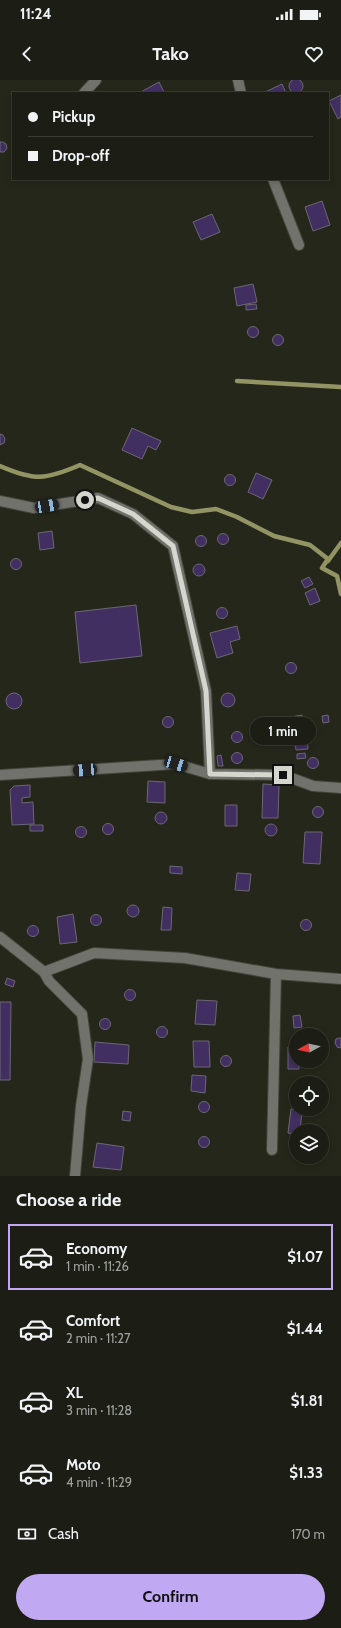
<!DOCTYPE html>
<meta charset="utf-8">
<style>
:root{--surface:#1c1d14;--page:#25261d;--text:#f1f3f6;--muted:#a0a2a0;--line:#3a3b34;--accent:#c1a8f3}
body{margin:0;font-family:Cabin,sans-serif;background:var(--page);color:var(--text);height:100vh;display:flex;flex-direction:column;font-size:15px;white-space:nowrap}
*{box-sizing:border-box;margin:0}
p{font-size:13px;color:var(--muted)}
.icon{flex:none;width:22px;height:22px;fill:none;stroke:currentColor;stroke-width:2;stroke-linecap:round;stroke-linejoin:round}
.map{position:relative;height:1096px;overflow:hidden}
.drawer{display:flex;flex-direction:column;background:var(--surface);flex:1}
.drawer>*{flex:none}
.banner{position:absolute;left:12px;top:12px;width:317px;height:88px;border-radius:0px;box-shadow:0 2px 6px #0003,0 0 0 1px var(--line);display:grid;align-content:center;height:88px;padding:0 16px;background:var(--surface)}
.needle{width:26px;rotate:262deg}
.fabs{position:absolute;left:289px;top:948px;display:grid;gap:8px}
.fabs a{display:grid;place-items:center;width:40px;height:40px;border-radius:50%;background:var(--surface);box-shadow:0 2px 6px #0003,0 0 0 1px var(--line);font-size:20px}
.end{position:absolute;width:18px;height:18px;margin:-9px;border:5px solid #d5d6ce;background:#111;box-shadow:0 0 0 2px #111}
.from{border-radius:50%}
.bubble{position:absolute;height:28px;border-radius:14px;background:var(--surface);box-shadow:0 2px 6px #0003,0 0 0 1px var(--line);font-size:13px;font-weight:800;line-height:28px;text-align:center}
.car{position:absolute;width:12px;height:24px;margin:-12px -6px;border-radius:5px;box-shadow:0 0 3px 1px #0007;background:linear-gradient(#222 24%,#8ab4d8 0 40%,#222 0 76%,#8ab4d8 0 86%,#222 0)}
.banner b{display:flex;align-items:center;gap:14px;height:38px;font-size:15px}
.banner b+b{border-top:1px solid var(--line)}
.banner i{width:10px;height:10px;background:var(--text)}
ul{padding:0;list-style:none}
li{display:flex;align-items:center;gap:12px;height:66px;margin:0 8px 6px;padding:0 8px;border:2px solid transparent;border-radius:0px}
li div{flex:1}
li b{display:block;font-size:15px}
li em{font-style:normal;font-weight:800}
li.current{border-color:var(--accent)}
li>.icon{width:36px;height:36px;stroke-width:1.5}
h2{padding:0 16px;font-size:18px;line-height:48px}
.pay{display:flex;align-items:center;gap:10px;height:44px;padding:0 16px;font-size:15px}
.pay p{margin-inline-start:auto}
.cta{display:flex;gap:8px;margin-top:auto;padding:8px 16px}
.cta a{flex:1;height:46px;border-radius:24px;background:var(--accent);color:#111;font-size:16px;font-weight:800;line-height:46px;text-align:center}
.status{display:flex;justify-content:space-between;align-items:center;height:28px;padding:0 20px;background:var(--surface);direction:ltr}
.status svg{height:11px;fill:currentColor}
header{display:flex;justify-content:space-between;align-items:center;height:52px;padding:0 16px;background:var(--surface);font-size:18px;font-weight:800}
.map>svg:first-child{display:block}
</style>
<div class="status"><b>11:24</b><svg viewBox="0 0 49 12"><path d="M0 12V9h3v3zM5 12V6h3v6zM10 12V3h3v9zM15 12V0h3v12zM26 1h20v11H26zM47 4h2v5h-2z"/></svg></div>
<header><svg class="icon" aria-label="back" viewBox="0 0 24 24"><path d="M15 5l-7 7 7 7"/></svg>Tako<svg class="icon" aria-label="heart" viewBox="0 0 24 24"><path d="M12 20l-8-8c-3-5 5-10 8-4 3-6 11-1 8 4z"/></svg></header>
<div class="map">
<svg width="341" height="1096" viewBox="0 0 341 1096">
<rect width="100%" height="100%" fill="#26271b"/>
<g fill="none" stroke-linecap="round" stroke-linejoin="round">
<path stroke="#929464" stroke-width="4.5" d="M 237,301 L 341,307
M 0,386 C 35,401 45,400 80,385 L 171,427 L 192,432 L 216,429 L 237,437 L 274,456 L 310,465 L 328,479 L 322,488 L 337,496 L 341,514
M 328,481 L 341,463"/>
</g>
<path fill="#422f62" stroke="#6b6774" d="M289 6a7 7 0 1 1 14 0a7 7 0 1 1-14 0Z
M 159,2 L 164,12 L 163,13 L 139,13 Z
M 282,4 L 286,13 L 263,13 Z
M 341,15 L 341,37 L 338,39 L 329,21 Z
M 0,62 L 3,62 L 6,64 L 7,68 L 4,72 L 0,72 Z
M 322,121 L 330,145 L 313,151 L 305,127 Z
M 212,134 L 220,152 L 201,160 L 193,142 Z
M 253,204 L 257,222 L 237,226 L 234,208 Z
M 256,224 L 257,229 L 246,230 L 246,225 Z
M247.5 252a5.5 5.5 0 1 1 11 0a5.5 5.5 0 1 1-11 0Z
M272.5 260a5.5 5.5 0 1 1 11 0a5.5 5.5 0 1 1-11 0Z
M 132,348 L 161,361 L 156,370 L 148,366 L 142,379 L 122,370 Z
M 0,354 L 3,355 L 5,359 L 4,363 L 0,365 Z
M 256,393 L 272,400 L 263,419 L 248,412 Z
M224.5 400a5.5 5.5 0 1 1 11 0a5.5 5.5 0 1 1-11 0Z
M 52,451 L 54,468 L 40,470 L 38,453 Z
M217.5 459a5.5 5.5 0 1 1 11 0a5.5 5.5 0 1 1-11 0Z
M195.5 461a5.5 5.5 0 1 1 11 0a5.5 5.5 0 1 1-11 0Z
M10.5 484a5.5 5.5 0 1 1 11 0a5.5 5.5 0 1 1-11 0Z
M193 490a6 6 0 1 1 12 0a6 6 0 1 1-12 0Z
M 309,497 L 313,504 L 305,508 L 301,501 Z
M 315,508 L 320,521 L 310,525 L 305,513 Z
M 136,525 L 142,576 L 80,583 L 75,532 Z
M216.5 533a5.5 5.5 0 1 1 11 0a5.5 5.5 0 1 1-11 0Z
M 237,546 L 240,559 L 230,562 L 233,573 L 217,578 L 210,553 Z
M285.5 588a5.5 5.5 0 1 1 11 0a5.5 5.5 0 1 1-11 0Z
M6 621a8 8 0 1 1 16 0a8 8 0 1 1-16 0Z
M221 620a7 7 0 1 1 14 0a7 7 0 1 1-14 0Z
M 302,635 L 304,647 L 293,649 L 291,637 Z
M 328,635 L 329,642 L 323,643 L 322,636 Z
M162.5 642a5.5 5.5 0 1 1 11 0a5.5 5.5 0 1 1-11 0Z
M231.5 657a5.5 5.5 0 1 1 11 0a5.5 5.5 0 1 1-11 0Z
M 307,656 L 308,669 L 296,670 L 294,658 Z
M231.5 678a5.5 5.5 0 1 1 11 0a5.5 5.5 0 1 1-11 0Z
M 305,673 L 306,678 L 297,679 L 297,674 Z
M 221,675 L 223,686 L 218,686 L 217,676 Z
M307.5 683a5.5 5.5 0 1 1 11 0a5.5 5.5 0 1 1-11 0Z
M 148,701 L 165,702 L 165,723 L 147,722 Z
M 263,704 L 279,705 L 278,738 L 262,738 Z
M 30,705 L 30,717 L 22,718 L 22,723 L 33,722 L 34,744 L 12,745 L 10,710 L 14,706 Z
M 225,725 L 237,725 L 237,746 L 225,746 Z
M312.5 732a5.5 5.5 0 1 1 11 0a5.5 5.5 0 1 1-11 0Z
M155 738a6 6 0 1 1 12 0a6 6 0 1 1-12 0Z
M102.5 749a5.5 5.5 0 1 1 11 0a5.5 5.5 0 1 1-11 0Z
M265 750a6 6 0 1 1 12 0a6 6 0 1 1-12 0Z
M 30,745 L 43,745 L 43,751 L 30,751 Z
M75.5 752a5.5 5.5 0 1 1 11 0a5.5 5.5 0 1 1-11 0Z
M 305,752 L 322,752 L 320,784 L 303,783 Z
M 170,786 L 182,787 L 182,794 L 170,793 Z
M 237,793 L 251,794 L 249,811 L 235,810 Z
M127 831a6 6 0 1 1 12 0a6 6 0 1 1-12 0Z
M 163,827 L 172,828 L 171,850 L 161,850 Z
M 73,834 L 77,862 L 60,864 L 57,837 Z
M90.5 840a5.5 5.5 0 1 1 11 0a5.5 5.5 0 1 1-11 0Z
M300.5 845a5.5 5.5 0 1 1 11 0a5.5 5.5 0 1 1-11 0Z
M27.5 851a5.5 5.5 0 1 1 11 0a5.5 5.5 0 1 1-11 0Z
M 7,898 L 15,901 L 13,907 L 5,904 Z
M124.5 915a5.5 5.5 0 1 1 11 0a5.5 5.5 0 1 1-11 0Z
M 197,920 L 217,921 L 215,945 L 195,944 Z
M 0,922 L 11,922 L 10,1000 L 0,1000 Z
M 300,935 L 302,947 L 294,948 L 293,936 Z
M99.5 944a5.5 5.5 0 1 1 11 0a5.5 5.5 0 1 1-11 0Z
M156.5 952a5.5 5.5 0 1 1 11 0a5.5 5.5 0 1 1-11 0Z
M 340,958 L 341,958 L 341,968 L 337,967 L 335,963 L 336,959 Z
M 193,961 L 209,961 L 210,987 L 194,987 Z
M 95,962 L 129,965 L 128,984 L 94,982 Z
M 288,967 L 296,967 L 296,981 L 299,981 L 299,989 L 288,989 Z
M220.5 981a5.5 5.5 0 1 1 11 0a5.5 5.5 0 1 1-11 0Z
M 192,995 L 206,996 L 205,1013 L 191,1011 Z
M198.5 1027a5.5 5.5 0 1 1 11 0a5.5 5.5 0 1 1-11 0Z
M 291,1029 L 302,1031 L 300,1051 L 296,1051 L 296,1054 L 288,1053 Z
M 123,1031 L 131,1032 L 130,1041 L 122,1040 Z
M198.5 1062a5.5 5.5 0 1 1 11 0a5.5 5.5 0 1 1-11 0Z
M 97,1063 L 124,1067 L 121,1090 L 93,1087 Z"/>
<g fill="none" stroke-linecap="round" stroke-linejoin="round">
<g stroke="#424338" stroke-width="12">
<path id="minor" d="M 238,0 L 241,13
M 84,13 L 96,0
M 273,99 L 299,165
M 0,421 L 34,428 L 98,418 L 133,434 L 173,466 L 206,611 L 210,694
M 0,695 L 176,684 L 210,694 L 283,695 L 313,706 L 341,708
M 0,857 L 44,892 L 49,901 L 82,934 L 88,979 L 81,1026 L 75,1096
M 44,892 L 94,873 L 185,878 L 276,894 L 341,899
M 272,1070 L 276,894"/>
</g>
<use href="#minor" stroke="#72726c" stroke-width="10"/>
</g>
<g fill="none" stroke-linecap="round" stroke-linejoin="round">
<path stroke="#d5d6ce" stroke-width="5" d="M 85,420 L 98,418 L 133,434 L 173,466 L 206,611 L 210,694 L 283,695"/>
</g>
</svg>
<div class="fabs">
<a><svg class="needle" viewBox="-14 -14 28 28"><path d="M0-13l5 13h-10z" fill="#e53935"/><path d="M0 13l5-13h-10z" fill="#a0a2a0"/></svg></a>
<a><svg class="icon" aria-label="locate" viewBox="0 0 24 24"><circle cx="12" cy="12" r="6"/><path d="M12 2v4M12 18v4M2 12h4M18 12h4"/></svg></a>
<a><svg class="icon" aria-label="layers" viewBox="0 0 24 24"><path d="M12 4l9 5-9 5-9-5zM3 14l9 5 9-5"/></svg></a>
</div>
<i class="end from" style="left:85px;top:420px"></i>
<i class="end" style="left:283px;top:695px"></i>
<div class="bubble" style="left:250px;top:637px;width:66px">1 min</div>
<i class="car" style="left:47px;top:426px;rotate:80deg"></i>
<i class="car" style="left:176px;top:684px;rotate:107deg"></i>
<i class="car" style="left:85px;top:690px;rotate:266deg"></i>
<div class="banner">
<b><i class="from"></i>Pickup</b>
<b><i></i>Drop-off</b>
</div>
</div>
<section class="drawer">
<h2>Choose a ride</h2>
<ul>
<li class="current"><svg class="icon" aria-label="car" viewBox="0 0 24 24"><path d="M5 17H2v-5l4-1 3-4h7l3 4 3 1v5h-3M9 17h6M6 11h13"/><circle cx="7" cy="17" r="2"/><circle cx="17" cy="17" r="2"/></svg><div><b>Economy</b><p>1 min · 11:26</p></div><em>$1.07</em></li>
<li><svg class="icon" aria-label="car" viewBox="0 0 24 24"><path d="M5 17H2v-5l4-1 3-4h7l3 4 3 1v5h-3M9 17h6M6 11h13"/><circle cx="7" cy="17" r="2"/><circle cx="17" cy="17" r="2"/></svg><div><b>Comfort</b><p>2 min · 11:27</p></div><em>$1.44</em></li>
<li><svg class="icon" aria-label="car" viewBox="0 0 24 24"><path d="M5 17H2v-5l4-1 3-4h7l3 4 3 1v5h-3M9 17h6M6 11h13"/><circle cx="7" cy="17" r="2"/><circle cx="17" cy="17" r="2"/></svg><div><b>XL</b><p>3 min · 11:28</p></div><em>$1.81</em></li>
<li><svg class="icon" aria-label="car" viewBox="0 0 24 24"><path d="M5 17H2v-5l4-1 3-4h7l3 4 3 1v5h-3M9 17h6M6 11h13"/><circle cx="7" cy="17" r="2"/><circle cx="17" cy="17" r="2"/></svg><div><b>Moto</b><p>4 min · 11:29</p></div><em>$1.33</em></li>
</ul>
<div class="pay"><svg class="icon" aria-label="cash" viewBox="0 0 24 24"><path d="M3 7h18v10H3z"/><circle cx="12" cy="12" r="2"/></svg>Cash<p>170 m</p></div>
<div class="cta"><a>Confirm</a></div>
</section>
